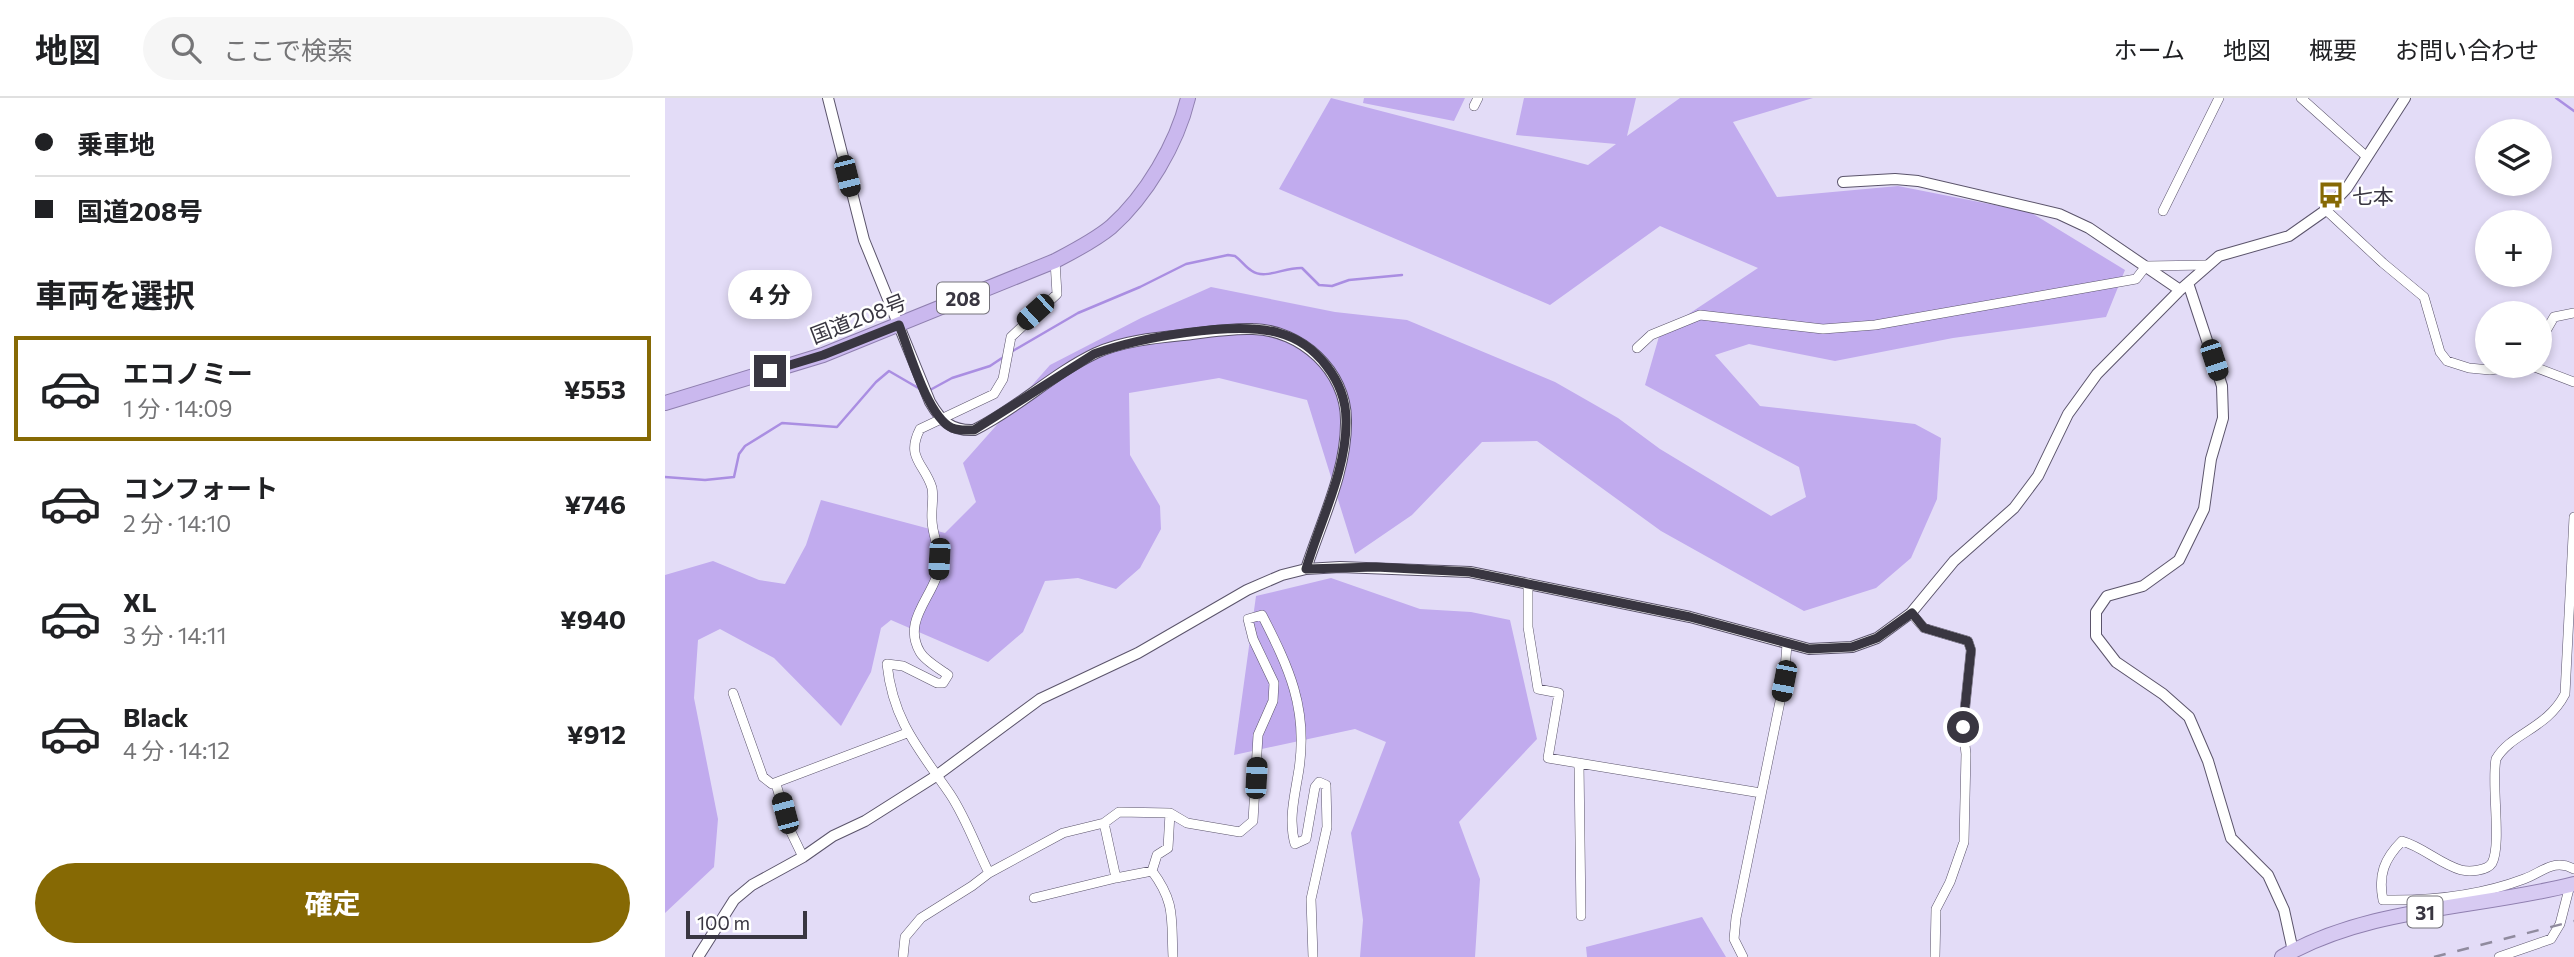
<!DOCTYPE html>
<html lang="ja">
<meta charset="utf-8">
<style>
:root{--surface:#fff;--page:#f6f6f6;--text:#202124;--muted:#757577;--line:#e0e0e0;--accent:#866904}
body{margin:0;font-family:Commissioner,"Noto Sans JP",sans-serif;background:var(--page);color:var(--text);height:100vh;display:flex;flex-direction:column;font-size:26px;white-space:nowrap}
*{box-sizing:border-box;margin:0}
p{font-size:23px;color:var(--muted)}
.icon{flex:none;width:38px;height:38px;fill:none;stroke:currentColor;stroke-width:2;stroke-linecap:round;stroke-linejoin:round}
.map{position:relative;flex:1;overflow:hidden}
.side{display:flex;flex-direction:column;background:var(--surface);width:665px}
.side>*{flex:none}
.guide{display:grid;align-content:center;height:154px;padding:0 35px;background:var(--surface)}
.tools{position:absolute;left:1810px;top:21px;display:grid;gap:14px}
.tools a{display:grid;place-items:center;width:77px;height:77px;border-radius:50%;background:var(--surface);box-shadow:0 4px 10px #0003;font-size:35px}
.scale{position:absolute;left:21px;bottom:18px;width:121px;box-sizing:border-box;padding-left:7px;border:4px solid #393641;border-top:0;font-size:19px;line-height:24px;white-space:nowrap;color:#393641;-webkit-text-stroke:5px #fff;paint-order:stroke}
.end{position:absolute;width:32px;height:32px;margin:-16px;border:9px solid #393641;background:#fff;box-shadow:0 0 0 4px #fff}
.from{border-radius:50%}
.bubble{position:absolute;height:49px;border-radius:24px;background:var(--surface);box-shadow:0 4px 10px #0003;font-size:23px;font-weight:700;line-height:49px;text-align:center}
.car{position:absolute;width:21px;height:42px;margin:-21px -10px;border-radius:9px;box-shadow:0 0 5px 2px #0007;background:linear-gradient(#222 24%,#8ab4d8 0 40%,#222 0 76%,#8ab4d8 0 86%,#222 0)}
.guide b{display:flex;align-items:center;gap:24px;height:66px;font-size:26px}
.guide b+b{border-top:2px solid var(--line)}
.guide i{width:18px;height:18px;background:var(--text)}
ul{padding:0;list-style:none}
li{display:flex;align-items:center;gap:21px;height:105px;margin:0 14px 10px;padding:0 21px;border:4px solid transparent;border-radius:0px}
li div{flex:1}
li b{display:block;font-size:26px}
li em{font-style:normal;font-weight:700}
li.current{border-color:var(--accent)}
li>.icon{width:63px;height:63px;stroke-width:1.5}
h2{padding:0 35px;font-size:32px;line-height:84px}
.button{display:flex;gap:14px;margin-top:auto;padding:14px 35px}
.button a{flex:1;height:80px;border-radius:42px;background:var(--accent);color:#fff;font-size:28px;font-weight:700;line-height:80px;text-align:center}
header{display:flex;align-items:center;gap:42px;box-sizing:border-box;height:98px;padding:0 35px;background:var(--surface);border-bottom:2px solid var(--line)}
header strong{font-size:33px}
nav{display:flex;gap:38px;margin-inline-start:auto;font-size:24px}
.search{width:490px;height:63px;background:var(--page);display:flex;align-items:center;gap:18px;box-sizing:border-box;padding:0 24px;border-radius:38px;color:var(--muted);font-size:26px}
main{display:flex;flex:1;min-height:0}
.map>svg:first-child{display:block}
</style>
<header>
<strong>地図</strong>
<div class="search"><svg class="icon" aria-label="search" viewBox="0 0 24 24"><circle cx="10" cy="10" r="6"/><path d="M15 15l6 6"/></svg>ここで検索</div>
<nav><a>ホーム</a><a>地図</a><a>概要</a><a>お問い合わせ</a></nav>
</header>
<main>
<section class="side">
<div class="guide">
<b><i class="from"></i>乗車地</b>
<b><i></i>国道208号</b>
</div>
<h2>車両を選択</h2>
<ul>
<li class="current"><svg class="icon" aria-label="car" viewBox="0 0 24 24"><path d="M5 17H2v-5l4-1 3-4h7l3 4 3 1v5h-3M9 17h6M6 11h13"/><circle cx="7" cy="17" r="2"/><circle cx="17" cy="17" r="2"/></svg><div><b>エコノミー</b><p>1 分 · 14:09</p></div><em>¥553</em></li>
<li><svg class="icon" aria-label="car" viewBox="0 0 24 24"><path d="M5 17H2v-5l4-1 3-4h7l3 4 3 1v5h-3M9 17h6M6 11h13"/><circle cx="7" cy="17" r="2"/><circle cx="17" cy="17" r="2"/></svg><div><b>コンフォート</b><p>2 分 · 14:10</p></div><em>¥746</em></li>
<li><svg class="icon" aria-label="car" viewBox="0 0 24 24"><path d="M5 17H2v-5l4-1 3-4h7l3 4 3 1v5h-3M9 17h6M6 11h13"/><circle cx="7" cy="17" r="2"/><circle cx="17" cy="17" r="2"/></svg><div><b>XL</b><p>3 分 · 14:11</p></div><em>¥940</em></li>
<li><svg class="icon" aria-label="car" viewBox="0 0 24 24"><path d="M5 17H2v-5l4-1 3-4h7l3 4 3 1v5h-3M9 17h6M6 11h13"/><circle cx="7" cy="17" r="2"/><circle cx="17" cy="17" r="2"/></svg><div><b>Black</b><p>4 分 · 14:12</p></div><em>¥912</em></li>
</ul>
<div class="button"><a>確定</a></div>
</section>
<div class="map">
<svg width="1909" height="859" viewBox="0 0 1909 859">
<rect width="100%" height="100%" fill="#e3dcf7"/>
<path fill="#c1abee" d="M 666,0 L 923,67 L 951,46 L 851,37 L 859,0 L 971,0 L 962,38 L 1015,0 L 1148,0 L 1068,24 L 1112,99 L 1233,88 L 1365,114 L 1460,172 L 1441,219 L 1288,240 L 1170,263 L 1084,246 L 1050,257 L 1095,308 L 1250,326 L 1276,340 L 1272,401 L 1246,460 L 1211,490 L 1139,513 L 996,433 L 872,343 L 817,344 L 747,417 L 690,456 L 642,302 L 554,280 L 464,295 L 465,357 L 495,408 L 496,431 L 475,470 L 451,491 L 413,480 L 380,483 L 358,534 L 323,564 L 226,522 L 216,530 L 206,574 L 176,628 L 109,560 L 55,531 L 33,542 L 29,600 L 53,721 L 49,769 L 0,815 L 0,477 L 48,463 L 94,482 L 120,486 L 141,447 L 156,402 L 280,435 L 311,404 L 298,365 L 385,267 L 476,220 L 546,189 L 670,214 L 742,222 L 890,284 L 953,320 L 995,351 L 1106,418 L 1141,399 L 1134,369 L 980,287 L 995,235 L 1093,170 L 995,128 L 885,207 L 614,91 Z
M 699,0 L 800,0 L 789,23 L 698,5 Z
M 666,480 L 755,511 L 806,514 L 845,522 L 872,641 L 794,724 L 815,781 L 810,859 L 695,859 L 698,822 L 686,735 L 721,644 L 690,631 L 569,657 L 591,498 Z
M 1037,819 L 1061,859 L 922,859 L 921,849 Z"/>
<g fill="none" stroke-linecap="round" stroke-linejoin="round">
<path stroke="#aa8ee2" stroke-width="2.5" d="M 1891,0 L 1909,13
M 346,254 L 413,215 L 475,189 L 521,166 L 563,157 L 570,158 C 577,163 580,169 587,173 C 600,182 620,169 637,170 L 654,187 L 667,188 L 684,182 L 737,177
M 265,292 L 287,280 L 325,268 L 340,258
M 0,379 L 40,382 L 69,379 L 74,356 L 80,348 L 117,325 L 172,329 L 211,284 L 224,273 L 255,291"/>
<g stroke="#5b546b" stroke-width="10">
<path id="minor" d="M 1636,0 L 1702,59
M 809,8 L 813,0
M 1661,112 L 1718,165 L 1759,199 L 1775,254 L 1782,263 L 1804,270 L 1825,272 L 1853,268
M 1498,113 L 1554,0
M 1874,245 L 1889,219 L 1909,215
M 972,250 L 986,237 L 1035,217 L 1158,231 L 1210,227 L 1471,181 L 1481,168 L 1543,167
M 1867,268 L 1909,284
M 1909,419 L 1900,596 C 1882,631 1846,635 1831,661 C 1826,685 1837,747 1827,765 C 1822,773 1804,774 1796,772 C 1775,766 1758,749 1737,743 C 1719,761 1713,777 1718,802 C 1765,803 1814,798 1859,781 C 1878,774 1889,760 1909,771
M 863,485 L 863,529 L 873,591 L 894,595 L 883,660 L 1096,695
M 1246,515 L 1259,530 L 1303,543 L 1306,552 L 1298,629 L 1301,656 L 1299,744 L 1285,784 L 1271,811 L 1270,859
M 68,595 L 98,679 L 107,686 L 242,635
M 914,665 L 916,818
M 111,686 L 124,730 L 138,759
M 487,773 L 492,757 L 503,750 L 505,715
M 324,775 C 311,749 301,720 285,696 C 254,651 228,623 222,566 L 238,568 L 272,585 L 278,585 L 283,577 C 275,571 260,563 255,554 C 234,518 278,493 274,459 C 273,447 267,434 267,422 C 266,412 269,400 267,390 C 260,366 240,360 255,331 L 329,296 L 338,281 L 346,239 L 392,196 L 390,163
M 451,780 L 487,773 C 511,805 506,821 508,859
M 369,800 L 451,780 L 439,725
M 238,859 L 240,839 L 256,820 L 307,788 L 324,775 L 398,735 L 439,725 L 454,714 L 505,715 L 522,725 L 575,734 L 588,723 L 593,637 L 608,603 L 609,585 L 588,541 L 583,521 L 597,517 C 624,570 643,610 634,671 C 630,697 623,721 630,746 L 641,741 L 650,689 L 654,684 L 661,687 L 662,729 L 646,801 L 648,859
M 1078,859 L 1069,841 L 1071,820 L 1119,584 L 1122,546
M 1834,859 L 1886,841 L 1895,826 L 1905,787"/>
</g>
<g stroke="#5b546b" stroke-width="12">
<path id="tertiary" d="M 163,0 L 199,142 L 265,304 C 276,323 286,333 309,332 C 352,311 387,276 431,255 C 458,243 489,240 519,237 C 542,234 565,230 588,231 C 636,232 681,273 681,322 C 682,373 656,424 641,471
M 1178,84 L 1230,81 L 1253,83 L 1394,116 L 1424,130 L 1515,192
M 1523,185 L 1557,288 L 1558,320 L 1546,361 L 1539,411 L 1514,462 L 1478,488 L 1442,498 L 1431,514 L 1431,538 L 1451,564 L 1498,596 L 1524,619 L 1543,663 L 1566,740 L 1603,777 L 1619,812 L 1628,853
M 33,859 L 69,802 L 87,787 L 138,759 L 168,738 L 200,723 L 271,678 L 375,601 L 473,555 L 582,492 L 617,477 L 641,471 L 675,469 L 805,474 L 1025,519 L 1144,551 L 1187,549 L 1212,540 L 1246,515 L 1289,463 L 1349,410 L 1373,378 L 1403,316 L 1432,276 L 1515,192 L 1554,158 L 1624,138 L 1661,112 L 1682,90 L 1740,0"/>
</g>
<g stroke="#8f7faf" stroke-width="16">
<path id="primary" d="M 1617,859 C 1706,808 1812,811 1909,786"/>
</g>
<g stroke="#8f7faf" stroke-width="16">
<path id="trunk" d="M 0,305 L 158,257 L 390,163 C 409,153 429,143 446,129 C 481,98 512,46 523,0"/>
</g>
<use href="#minor" stroke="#fff" stroke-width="9"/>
<use href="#tertiary" stroke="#fff" stroke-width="10"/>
<use href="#primary" stroke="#d7caf2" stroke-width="14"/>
<use href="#trunk" stroke="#cab8ee" stroke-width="14"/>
<path stroke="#908b9e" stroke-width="2.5" stroke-dasharray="12 12" stroke-linecap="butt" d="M 1769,859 L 1909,823"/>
</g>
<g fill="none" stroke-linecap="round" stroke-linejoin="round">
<path stroke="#393641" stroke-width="9" d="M 105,273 L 158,257 L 234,227 C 244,252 262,318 287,330 C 294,333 301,332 309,332 L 429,256 C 472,240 570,222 614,235 C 651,245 681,283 681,322 C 682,372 655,423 641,471 L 711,469 L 805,474 L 1025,519 L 1144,551 L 1187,549 L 1212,540 L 1247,515 L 1259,530 L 1303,543 L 1306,552 L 1298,629"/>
</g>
<defs>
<g id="bus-bare" transform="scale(2.1)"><path d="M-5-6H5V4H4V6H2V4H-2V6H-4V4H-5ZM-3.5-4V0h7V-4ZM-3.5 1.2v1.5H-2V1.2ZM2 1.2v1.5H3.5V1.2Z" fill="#866904" stroke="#fff" stroke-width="2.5" paint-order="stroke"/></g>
</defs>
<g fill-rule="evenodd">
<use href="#bus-bare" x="1666" y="97"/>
</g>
<g text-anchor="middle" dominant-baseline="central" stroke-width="5" stroke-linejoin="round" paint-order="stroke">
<g fill="#fff" stroke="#74727a" stroke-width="2">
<rect x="272" y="184.5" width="52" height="31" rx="5"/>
<rect x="1742.5" y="798.5" width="35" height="31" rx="5"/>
</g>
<g font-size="19" font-weight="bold" fill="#393641">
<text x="298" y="200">208</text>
<text x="1760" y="814">31</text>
</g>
<g font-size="21" fill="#393641" stroke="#fff" text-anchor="start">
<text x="1687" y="97">七本</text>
</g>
<g font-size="21" fill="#393641" stroke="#fff">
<text transform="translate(193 220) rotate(-21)">国道208号</text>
</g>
</g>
</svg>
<div class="tools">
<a><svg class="icon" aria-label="layers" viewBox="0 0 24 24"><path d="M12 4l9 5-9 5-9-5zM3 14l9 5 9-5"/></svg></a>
<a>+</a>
<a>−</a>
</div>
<div class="scale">100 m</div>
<i class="end from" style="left:1298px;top:629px"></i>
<i class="end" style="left:105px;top:273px"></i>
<div class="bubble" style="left:63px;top:172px;width:84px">4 分</div>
<i class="car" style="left:182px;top:78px;rotate:166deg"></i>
<i class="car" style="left:370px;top:214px;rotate:228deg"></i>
<i class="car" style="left:1549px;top:262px;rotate:162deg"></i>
<i class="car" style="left:274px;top:461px;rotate:183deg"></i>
<i class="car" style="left:1119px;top:583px;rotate:191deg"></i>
<i class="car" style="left:591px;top:680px;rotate:3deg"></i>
<i class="car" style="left:120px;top:715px;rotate:345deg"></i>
</div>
</main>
